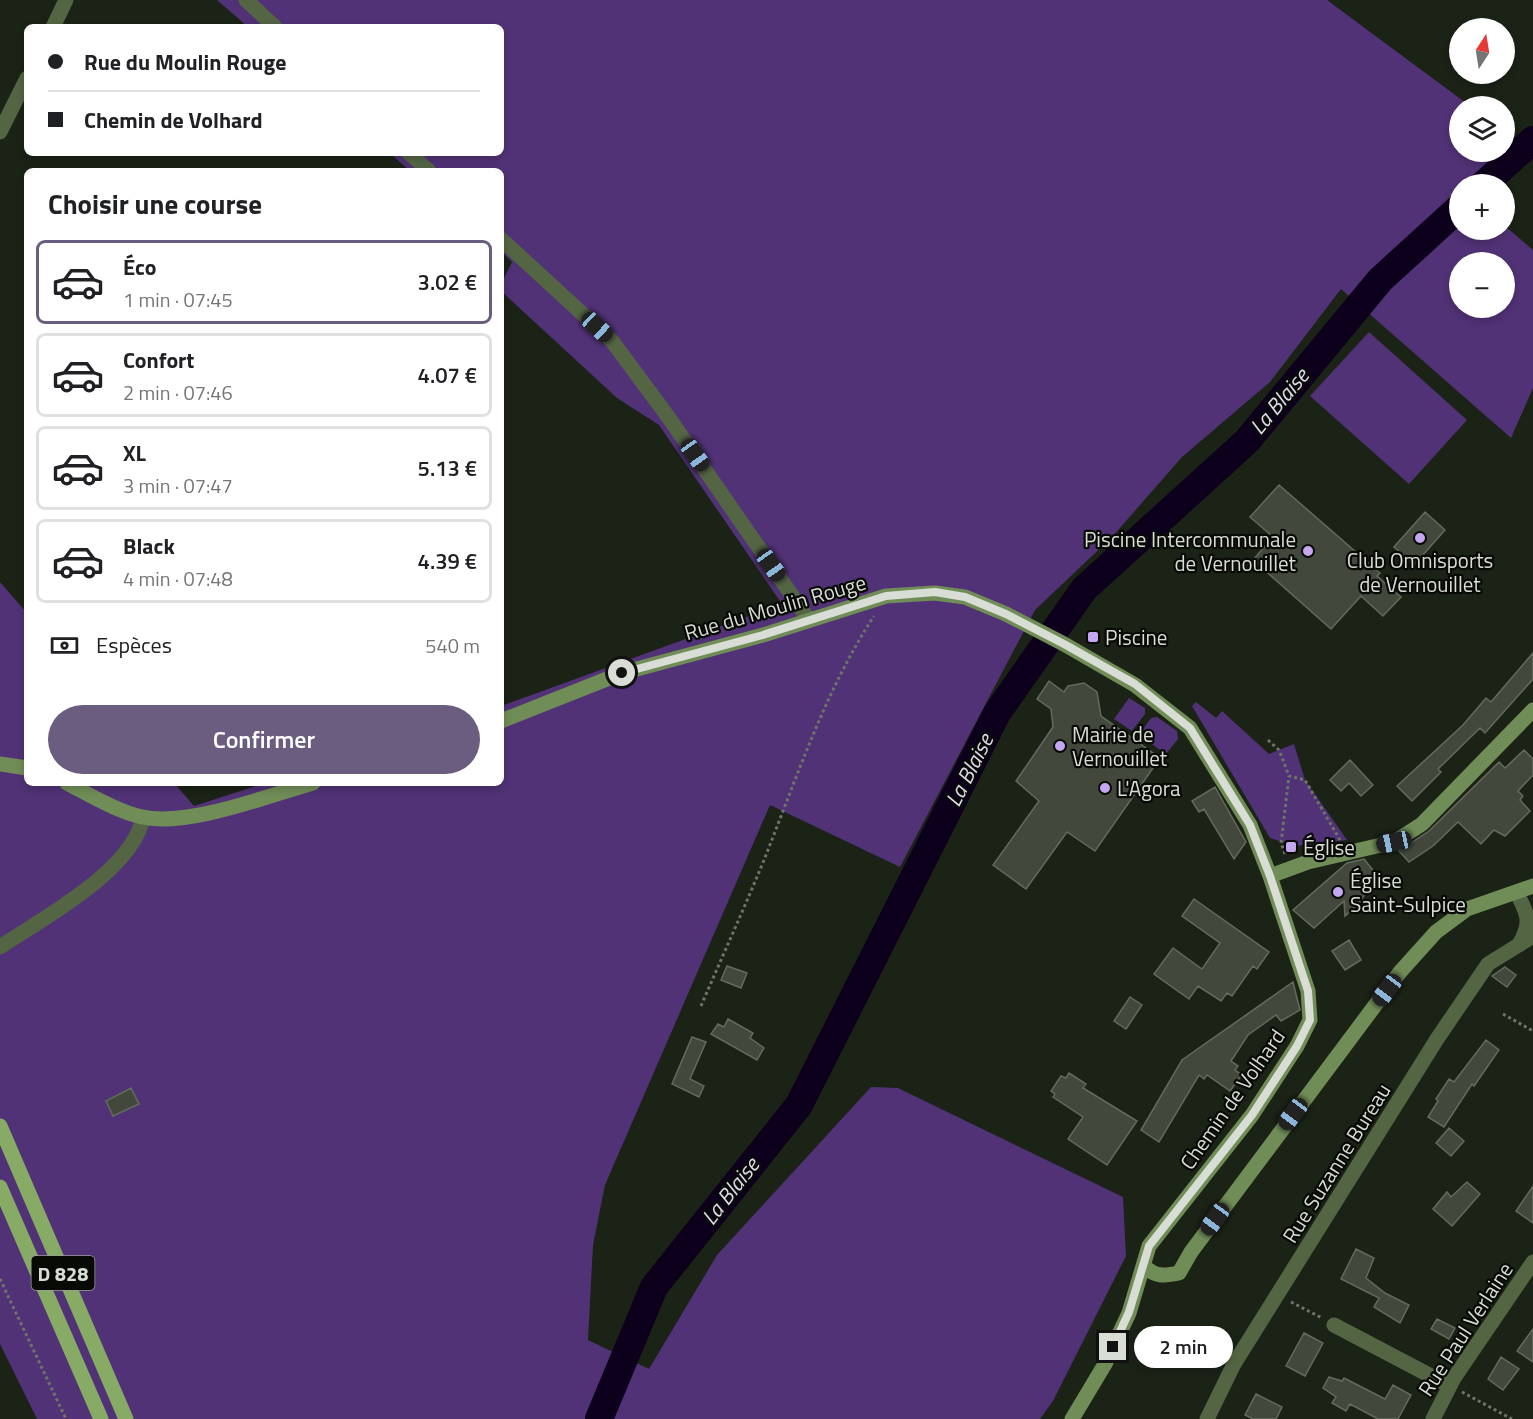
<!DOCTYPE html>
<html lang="fr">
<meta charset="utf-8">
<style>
:root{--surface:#fff;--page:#f2f2f2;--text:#202124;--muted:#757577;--line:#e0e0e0;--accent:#6a5d80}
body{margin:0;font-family:"Titillium Web",sans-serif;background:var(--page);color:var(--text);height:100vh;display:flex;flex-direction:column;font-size:22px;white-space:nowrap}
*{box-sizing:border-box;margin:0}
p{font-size:20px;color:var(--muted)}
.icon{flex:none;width:33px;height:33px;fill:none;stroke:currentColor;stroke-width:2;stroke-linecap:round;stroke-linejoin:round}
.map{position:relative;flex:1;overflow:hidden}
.drawer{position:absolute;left:24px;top:168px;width:480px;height:618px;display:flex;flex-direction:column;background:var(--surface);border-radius:9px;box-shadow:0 3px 9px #0003}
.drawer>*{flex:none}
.top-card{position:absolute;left:24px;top:24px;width:480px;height:132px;border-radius:9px;box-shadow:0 3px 9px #0003;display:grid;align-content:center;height:132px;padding:0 24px;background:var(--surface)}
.needle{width:39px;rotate:12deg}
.buttons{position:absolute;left:1449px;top:18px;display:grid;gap:12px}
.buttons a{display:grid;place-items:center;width:66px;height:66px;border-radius:50%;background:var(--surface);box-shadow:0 3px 9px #0003;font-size:30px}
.end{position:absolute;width:27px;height:27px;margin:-14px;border:8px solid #d8ddd5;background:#111;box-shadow:0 0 0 3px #111}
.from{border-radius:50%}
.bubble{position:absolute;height:42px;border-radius:21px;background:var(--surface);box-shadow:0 3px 9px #0003;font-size:20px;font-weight:600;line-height:42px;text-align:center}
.car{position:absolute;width:18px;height:36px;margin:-18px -9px;border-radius:8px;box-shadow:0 0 4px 2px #0007;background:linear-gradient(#222 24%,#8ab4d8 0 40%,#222 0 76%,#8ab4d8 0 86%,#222 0)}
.top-card b{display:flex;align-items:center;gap:21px;height:57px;font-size:22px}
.top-card b+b{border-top:2px solid var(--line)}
.top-card i{width:15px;height:15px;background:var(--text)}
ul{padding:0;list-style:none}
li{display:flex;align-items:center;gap:18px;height:84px;margin:0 12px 9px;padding:0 12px;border:3px solid var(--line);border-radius:9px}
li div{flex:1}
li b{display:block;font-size:22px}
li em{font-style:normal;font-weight:600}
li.active{border-color:var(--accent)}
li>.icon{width:54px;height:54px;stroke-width:1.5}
h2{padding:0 24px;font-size:27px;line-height:72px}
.pay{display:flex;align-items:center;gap:15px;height:66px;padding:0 24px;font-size:22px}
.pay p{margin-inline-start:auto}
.cta{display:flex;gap:12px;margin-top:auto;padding:12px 24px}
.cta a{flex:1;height:69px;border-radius:36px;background:var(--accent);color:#fff;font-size:24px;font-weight:600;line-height:69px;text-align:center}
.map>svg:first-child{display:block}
</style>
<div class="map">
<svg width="1533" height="1419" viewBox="0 0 1533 1419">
<rect width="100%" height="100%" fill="#1b2216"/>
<path fill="#513276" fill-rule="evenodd" d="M 217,0 L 1327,0 L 1470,106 L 1460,106 L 1460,152 L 1504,152 L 1505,132 L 1529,150 L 1503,184 L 1460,184 L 1460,230 L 1504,230 L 1505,226 L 1533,250 L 1533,388 L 1511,438 L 1341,289 L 1270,382 L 1182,457 L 1112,537 L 1035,610 L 900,867 L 770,805 L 605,1185 L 593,1245 L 588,1340 L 649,1369 L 717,1255 L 871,1087 L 898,1088 L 1123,1197 L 1126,1256 L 1053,1401 L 1040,1419 L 37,1419 L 0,1344 L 0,582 L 27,613 L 27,783 L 174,783 L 194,806 L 265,783 L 501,783 L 501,706 L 782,604 L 659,425 L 617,398 L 501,291 L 501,284 L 512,262 L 501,251 L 501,171 L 410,171 L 390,153 L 501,153 L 501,27 L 248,27 ZM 1460,262 L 1504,262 L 1504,308 L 1460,308 Z
M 1369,332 L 1467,420 L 1409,484 L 1310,396 Z
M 1129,698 L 1145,708 L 1145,714 L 1132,731 L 1114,719 Z
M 1196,702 L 1216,718 L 1222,711 L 1269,754 L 1294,744 L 1305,780 L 1347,840 L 1295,846 L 1270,838 L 1192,706 Z
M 1157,717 L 1177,731 L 1178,739 L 1166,754 L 1139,735 L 1151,718 Z"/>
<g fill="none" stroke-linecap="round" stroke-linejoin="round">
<path stroke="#0d001d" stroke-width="28" d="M 1484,184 L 1533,140
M 599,1419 L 654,1287 L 799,1105 L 997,713 L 1084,589 L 1247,441 L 1380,280 L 1460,207"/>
</g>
<path fill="#42493c" stroke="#636b5d" stroke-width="1.5" d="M 1279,485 L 1380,573 L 1377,576 L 1401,597 L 1383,616 L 1361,596 L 1331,629 L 1253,560 L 1273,537 L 1250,517 Z
M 1425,512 L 1445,530 L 1414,565 L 1394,547 Z
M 1533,653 L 1533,679 L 1485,733 L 1480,728 L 1438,769 L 1441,772 L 1412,801 L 1397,786 L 1463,725 L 1486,698 L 1491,702 Z
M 1049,681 L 1064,692 L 1068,686 L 1084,683 L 1097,692 L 1101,716 L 1160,758 L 1095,851 L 1067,832 L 1026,889 L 993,865 L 1039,801 L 1016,781 L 1053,727 L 1051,709 L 1037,699 Z
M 1524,750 L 1533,759 L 1533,775 L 1518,791 L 1523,796 L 1520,800 L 1530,811 L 1505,836 L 1494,830 L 1481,844 L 1458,822 L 1433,846 L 1409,862 L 1399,851 L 1429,831 L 1499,762 L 1505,768 Z
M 1350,760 L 1373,785 L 1361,796 L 1349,783 L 1341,791 L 1330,780 Z
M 1215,787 L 1246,842 L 1234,859 L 1204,809 L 1199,812 L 1192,801 Z
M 1364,859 L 1376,874 L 1359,880 L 1366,888 L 1362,900 L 1345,916 L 1344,901 L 1314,928 L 1293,910 L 1347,863 Z
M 1194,899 L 1269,952 L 1257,969 L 1253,966 L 1232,996 L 1227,993 L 1221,1001 L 1198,986 L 1189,999 L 1154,974 L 1173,948 L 1202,969 L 1220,943 L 1182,916 Z
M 1349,940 L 1361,960 L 1345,970 L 1332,951 Z
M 727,966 L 747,973 L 741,988 L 721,980 Z
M 1505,967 L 1516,975 L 1507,987 L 1492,976 Z
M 1293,982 L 1300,1010 L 1281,1021 L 1276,1015 L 1248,1035 L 1231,1061 L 1238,1066 L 1235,1070 L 1242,1075 L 1230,1091 L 1207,1075 L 1204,1079 L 1199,1075 L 1159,1142 L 1141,1130 L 1182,1060 Z
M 1130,997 L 1142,1005 L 1126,1029 L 1114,1021 Z
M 728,1019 L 753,1033 L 750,1038 L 764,1048 L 757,1060 L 711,1034 L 718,1024 L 724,1027 Z
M 692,1037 L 706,1042 L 690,1079 L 704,1086 L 699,1097 L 672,1084 Z
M 1486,1040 L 1499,1050 L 1474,1086 L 1472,1084 L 1444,1127 L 1428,1117 L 1438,1101 L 1436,1099 L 1449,1079 L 1454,1082 Z
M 1069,1073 L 1086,1084 L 1083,1088 L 1137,1121 L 1107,1165 L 1068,1139 L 1083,1117 L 1053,1097 L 1055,1094 L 1051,1091 L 1061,1076 L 1066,1078 Z
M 131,1088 L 139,1104 L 113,1116 L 106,1101 Z
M 1449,1128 L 1464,1141 L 1451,1156 L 1436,1143 Z
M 1467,1182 L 1480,1194 L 1452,1226 L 1433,1209 L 1447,1192 L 1451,1197 Z
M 1533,1186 L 1533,1223 L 1516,1211 Z
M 1356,1249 L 1374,1258 L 1366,1278 L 1385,1293 L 1409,1305 L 1400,1323 L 1374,1307 L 1379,1298 L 1341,1279 Z
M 1437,1319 L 1455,1328 L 1449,1339 L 1431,1329 Z
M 1533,1329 L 1533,1362 L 1517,1351 Z
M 1304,1333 L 1323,1343 L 1305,1376 L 1286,1366 Z
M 1501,1357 L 1519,1369 L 1503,1390 L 1488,1379 Z
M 1329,1377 L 1342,1381 L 1344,1378 L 1385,1399 L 1393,1385 L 1411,1395 L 1398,1419 L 1378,1419 L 1350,1404 L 1346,1411 L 1332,1403 L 1336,1397 L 1323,1388 Z
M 1256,1394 L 1282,1407 L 1276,1419 L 1253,1419 L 1245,1415 Z"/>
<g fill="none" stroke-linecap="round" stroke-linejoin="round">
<path stroke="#6e746a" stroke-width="3" stroke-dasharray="3 3" stroke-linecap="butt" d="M 1268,740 L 1279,750 L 1289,776 L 1305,780 L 1340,840
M 1285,854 L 1281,843 L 1289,776
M 701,1006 C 722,957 744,909 764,860 C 797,777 825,691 874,616
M 1503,1014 L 1533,1031
M 0,1279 L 66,1419
M 1291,1302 L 1322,1318
M 1462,1392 L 1512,1419"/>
<path stroke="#546544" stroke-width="15" d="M 246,0 L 275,27
M 53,27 L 66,0
M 0,132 L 27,78
M 409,153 L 429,171
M 501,239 L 612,341 L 669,418 L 809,620
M 1517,893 C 1528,916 1532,921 1519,945
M 0,947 C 43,918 134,870 143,817
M 1334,1325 L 1450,1386
M 1207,1419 L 1234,1364 L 1437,1039 L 1488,964 L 1533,936
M 1433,1419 L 1454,1378 L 1533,1262"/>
<path stroke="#718d57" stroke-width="15" d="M 501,721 L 622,673 L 763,635 L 886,596 L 935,593 L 965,597 L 1006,614 L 1064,644 L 1135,685 L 1190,728 L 1250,825 L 1270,876 L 1308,991 L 1310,1020 L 1297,1046 L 1252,1115 L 1149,1246 L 1129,1313 L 1105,1364 L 1072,1419
M 0,764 L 27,768
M 67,783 C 90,795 116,811 142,817 C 188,827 267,796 313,783
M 1270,876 L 1308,862 L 1394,842 L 1422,824 L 1533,710
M 1144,1266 C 1155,1277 1164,1276 1179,1273 L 1191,1252 L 1400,972 L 1436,932 L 1467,909 L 1533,886"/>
<path stroke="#87ab65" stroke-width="15" d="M 0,1126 L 126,1419
M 0,1187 L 101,1419"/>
</g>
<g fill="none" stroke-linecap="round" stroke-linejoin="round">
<path stroke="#d8ddd5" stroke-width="8" d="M 622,673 L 763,635 L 886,596 L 935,592 L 965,597 L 1006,614 L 1064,644 L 1135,684 L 1190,728 L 1250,825 L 1270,876 L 1308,991 L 1310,1020 L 1297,1046 L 1252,1115 L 1149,1246 L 1129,1312 L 1113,1347"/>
</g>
<g fill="#c5a7f1" stroke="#080a06" stroke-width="2">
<circle cx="1420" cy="538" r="6"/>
<circle cx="1308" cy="551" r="6"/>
<rect x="1087" y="631" width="12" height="12" rx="3"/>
<circle cx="1060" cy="746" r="6"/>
<circle cx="1105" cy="788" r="6"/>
<rect x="1285" y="841" width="12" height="12" rx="3"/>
<circle cx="1338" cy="892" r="6"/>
</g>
<g text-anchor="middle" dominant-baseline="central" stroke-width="4.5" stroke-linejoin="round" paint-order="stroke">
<rect fill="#080a06" stroke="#9a9e97" stroke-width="1.5" x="31.5" y="1256" width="63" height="34" rx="4.5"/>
<g font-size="20" font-weight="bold" fill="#d8ddd5">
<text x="63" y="1273">D 828</text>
</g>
<g font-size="21" fill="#d8ddd5" stroke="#080a06" text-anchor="start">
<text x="1296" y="539" text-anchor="end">Piscine Intercommunale<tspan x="1296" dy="24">de Vernouillet</tspan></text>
<text x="1420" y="560" text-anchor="middle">Club Omnisports<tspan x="1420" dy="24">de Vernouillet</tspan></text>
<text x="1105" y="637">Piscine</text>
<text x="1072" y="734">Mairie de<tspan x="1072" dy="24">Vernouillet</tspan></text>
<text x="1117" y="788">L'Agora</text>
<text x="1303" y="847">Église</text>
<text x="1350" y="880">Église<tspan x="1350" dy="24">Saint-Sulpice</tspan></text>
</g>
<g font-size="21" fill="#d8ddd5" stroke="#080a06">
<text transform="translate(775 607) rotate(-16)">Rue du Moulin Rouge</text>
<text transform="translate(1232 1099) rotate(-55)">Chemin de Volhard</text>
<text transform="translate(1336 1163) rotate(-58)">Rue Suzanne Bureau</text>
<text transform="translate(1465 1329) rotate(-57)">Rue Paul Verlaine</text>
</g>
<g font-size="22" font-style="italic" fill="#e1d9ee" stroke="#080a06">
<text transform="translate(1279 401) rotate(-50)">La Blaise</text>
<text transform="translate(969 770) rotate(-63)">La Blaise</text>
<text transform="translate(730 1191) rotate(-52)">La Blaise</text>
</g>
</g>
</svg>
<div class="buttons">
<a><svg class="needle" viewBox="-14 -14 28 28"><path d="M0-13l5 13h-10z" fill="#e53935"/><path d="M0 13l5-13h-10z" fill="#757577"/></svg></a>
<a><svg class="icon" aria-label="layers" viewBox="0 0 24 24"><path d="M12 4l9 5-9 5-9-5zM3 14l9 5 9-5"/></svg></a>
<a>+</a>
<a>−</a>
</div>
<i class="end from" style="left:622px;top:673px"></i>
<i class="end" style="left:1113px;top:1347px"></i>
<div class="bubble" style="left:1134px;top:1326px;width:99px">2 min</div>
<i class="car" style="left:597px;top:327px;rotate:133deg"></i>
<i class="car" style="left:695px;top:455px;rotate:145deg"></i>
<i class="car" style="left:771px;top:565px;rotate:145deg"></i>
<i class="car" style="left:1394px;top:842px;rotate:258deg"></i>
<i class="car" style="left:1387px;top:990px;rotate:217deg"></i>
<i class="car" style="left:1293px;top:1114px;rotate:217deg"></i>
<i class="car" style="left:1215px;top:1219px;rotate:216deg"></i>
<div class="top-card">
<b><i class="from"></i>Rue du Moulin Rouge</b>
<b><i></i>Chemin de Volhard</b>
</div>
<section class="drawer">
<h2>Choisir une course</h2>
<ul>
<li class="active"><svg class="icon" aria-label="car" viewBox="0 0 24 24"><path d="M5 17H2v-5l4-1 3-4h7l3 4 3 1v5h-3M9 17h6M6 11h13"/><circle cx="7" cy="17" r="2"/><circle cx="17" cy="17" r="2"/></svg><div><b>Éco</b><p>1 min · 07:45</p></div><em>3.02 €</em></li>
<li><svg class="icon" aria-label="car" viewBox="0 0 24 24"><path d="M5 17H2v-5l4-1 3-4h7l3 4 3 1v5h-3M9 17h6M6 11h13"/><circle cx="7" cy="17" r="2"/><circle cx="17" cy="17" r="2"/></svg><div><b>Confort</b><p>2 min · 07:46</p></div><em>4.07 €</em></li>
<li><svg class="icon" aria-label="car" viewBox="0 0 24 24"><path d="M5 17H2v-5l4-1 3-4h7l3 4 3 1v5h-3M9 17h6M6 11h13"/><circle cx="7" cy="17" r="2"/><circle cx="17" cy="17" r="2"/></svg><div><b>XL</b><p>3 min · 07:47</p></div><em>5.13 €</em></li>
<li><svg class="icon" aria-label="car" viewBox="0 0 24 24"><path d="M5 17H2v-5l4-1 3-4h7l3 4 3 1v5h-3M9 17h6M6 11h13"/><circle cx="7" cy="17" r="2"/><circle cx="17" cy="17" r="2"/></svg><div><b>Black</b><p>4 min · 07:48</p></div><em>4.39 €</em></li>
</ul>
<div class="pay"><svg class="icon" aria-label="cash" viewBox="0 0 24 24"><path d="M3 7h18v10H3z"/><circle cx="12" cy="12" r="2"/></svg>Espèces<p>540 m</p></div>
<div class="cta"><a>Confirmer</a></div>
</section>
</div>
